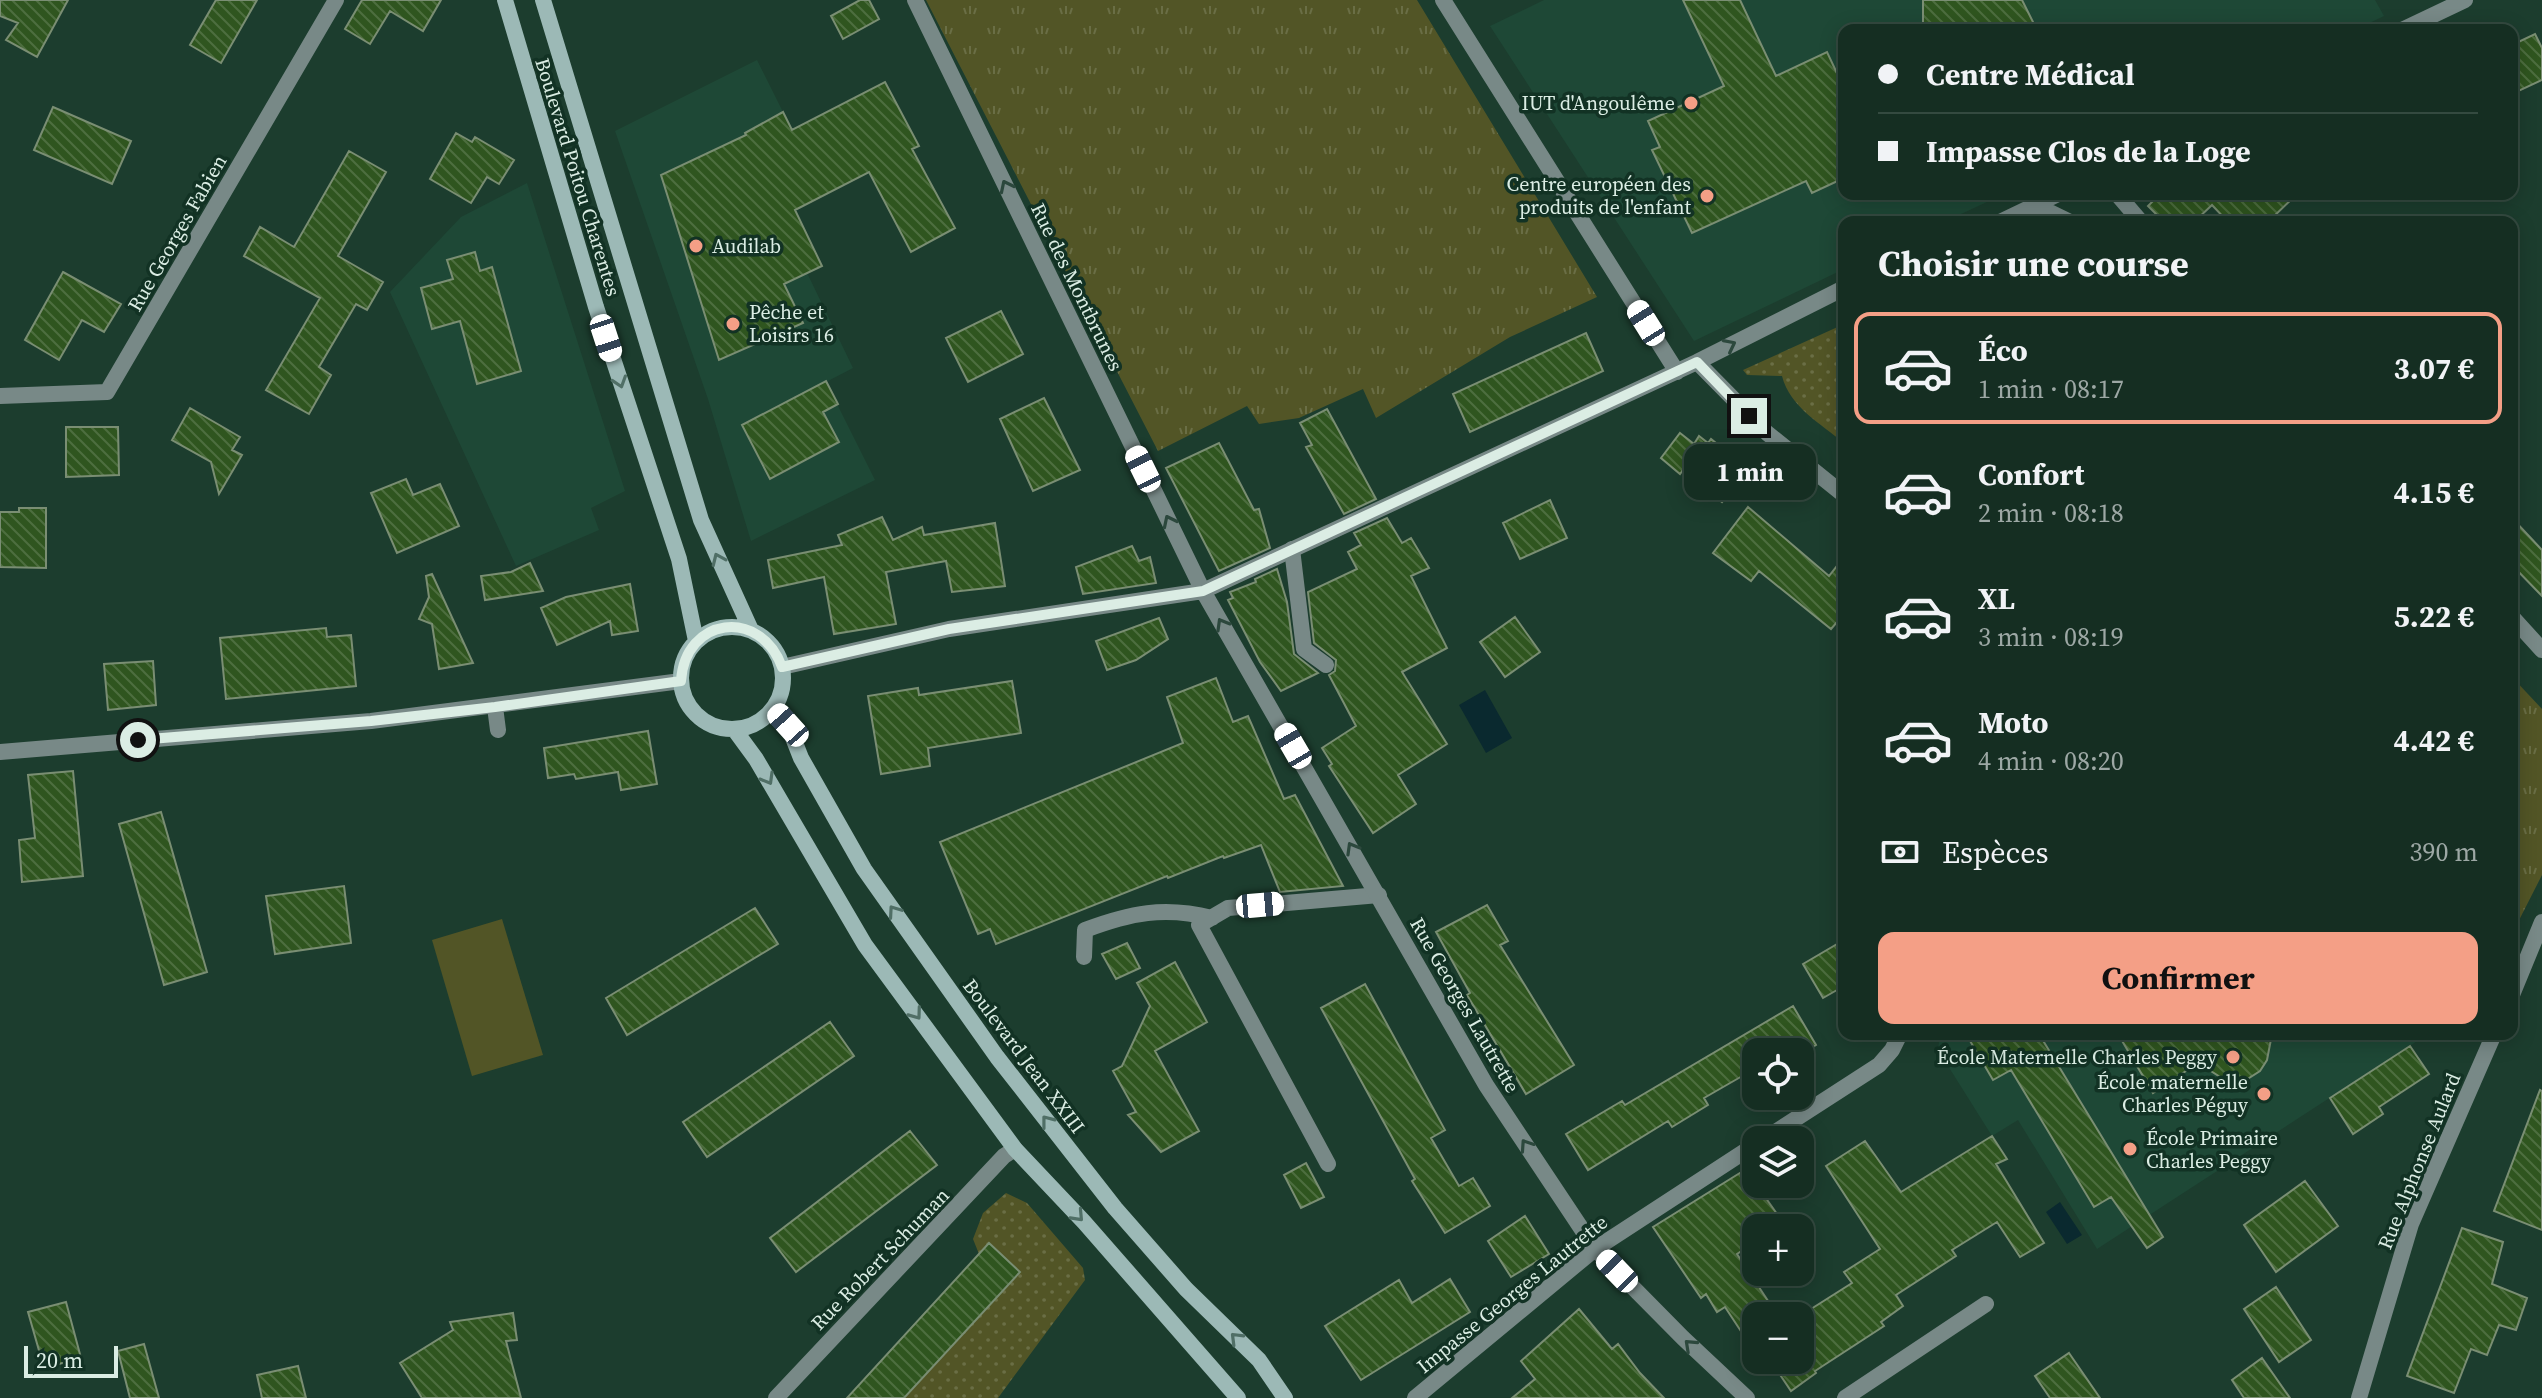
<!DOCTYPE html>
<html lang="fr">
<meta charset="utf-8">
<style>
:root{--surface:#152e22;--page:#223a2f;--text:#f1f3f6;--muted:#9da8a5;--line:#344a40;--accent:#f49f86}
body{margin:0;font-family:"Source Serif 4",serif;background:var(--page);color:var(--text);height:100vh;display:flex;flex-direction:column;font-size:30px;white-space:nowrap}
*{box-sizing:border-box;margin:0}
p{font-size:26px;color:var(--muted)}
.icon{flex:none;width:44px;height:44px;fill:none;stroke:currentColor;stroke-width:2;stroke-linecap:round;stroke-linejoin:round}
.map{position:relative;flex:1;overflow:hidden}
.details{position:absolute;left:1838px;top:216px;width:680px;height:824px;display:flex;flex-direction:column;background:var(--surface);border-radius:16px;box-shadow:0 4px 20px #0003,0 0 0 2px var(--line)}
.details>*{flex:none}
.hud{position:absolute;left:1838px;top:24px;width:680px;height:176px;border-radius:16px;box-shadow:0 4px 20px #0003,0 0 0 2px var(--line);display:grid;align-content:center;height:176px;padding:0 40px;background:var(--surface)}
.fabs{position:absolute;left:1742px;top:1038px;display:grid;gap:16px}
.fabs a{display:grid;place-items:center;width:72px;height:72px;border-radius:16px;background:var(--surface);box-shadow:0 4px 20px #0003,0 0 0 2px var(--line);font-size:40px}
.scale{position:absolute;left:24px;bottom:20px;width:94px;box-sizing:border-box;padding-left:8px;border:4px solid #dbede4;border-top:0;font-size:22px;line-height:28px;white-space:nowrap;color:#dbede4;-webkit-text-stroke:6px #123224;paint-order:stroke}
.end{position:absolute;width:36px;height:36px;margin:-18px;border:10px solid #dbede4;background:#111;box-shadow:0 0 0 4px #111}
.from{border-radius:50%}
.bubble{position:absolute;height:56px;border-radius:16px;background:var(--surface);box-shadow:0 4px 20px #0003,0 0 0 2px var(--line);font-size:26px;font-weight:700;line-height:56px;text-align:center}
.car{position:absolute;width:24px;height:48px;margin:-24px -12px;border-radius:10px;box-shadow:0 0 6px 2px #0007;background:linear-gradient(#fff 24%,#345 0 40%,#fff 0 76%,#345 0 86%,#fff 0)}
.hud b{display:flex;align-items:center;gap:28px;height:76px;font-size:30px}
.hud b+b{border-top:2px solid var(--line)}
.hud i{width:20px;height:20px;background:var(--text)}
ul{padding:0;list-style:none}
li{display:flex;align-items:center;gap:24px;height:112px;margin:0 16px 12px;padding:0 24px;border:4px solid transparent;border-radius:16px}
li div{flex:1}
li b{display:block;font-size:30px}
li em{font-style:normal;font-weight:700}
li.selected{border-color:var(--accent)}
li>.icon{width:72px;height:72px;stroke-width:1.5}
h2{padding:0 40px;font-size:36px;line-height:96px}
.pay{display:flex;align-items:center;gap:20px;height:88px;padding:0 40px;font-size:30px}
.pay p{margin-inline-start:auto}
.primary-button{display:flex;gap:16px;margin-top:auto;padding:16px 40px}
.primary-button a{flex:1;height:92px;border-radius:16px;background:var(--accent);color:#111;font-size:32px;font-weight:700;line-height:92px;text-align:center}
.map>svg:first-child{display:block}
</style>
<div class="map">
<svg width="2542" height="1398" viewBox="0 0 2542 1398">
<defs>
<pattern id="grass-dots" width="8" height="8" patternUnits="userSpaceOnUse" patternTransform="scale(2)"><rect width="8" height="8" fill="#525526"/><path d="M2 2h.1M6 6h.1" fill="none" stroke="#6a6e45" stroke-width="1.8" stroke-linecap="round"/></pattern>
<pattern id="park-tufts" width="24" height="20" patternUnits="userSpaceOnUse" patternTransform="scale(2)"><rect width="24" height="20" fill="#525526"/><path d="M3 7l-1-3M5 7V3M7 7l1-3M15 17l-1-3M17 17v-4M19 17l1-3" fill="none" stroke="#6a6e45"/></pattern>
<pattern id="building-back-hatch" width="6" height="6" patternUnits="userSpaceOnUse" patternTransform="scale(2)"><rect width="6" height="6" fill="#2f551f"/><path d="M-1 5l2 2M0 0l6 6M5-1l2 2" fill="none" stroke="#4d6e3f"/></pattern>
</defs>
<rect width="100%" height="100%" fill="#1c3d2e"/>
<path fill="#1e4836" d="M 1544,0 L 2375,0 L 2384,16 L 2355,30 L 1844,30 L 1844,194 L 2004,194 L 1944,222 L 1844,222 L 1844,269 L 1694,341 L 1490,26 Z
M 757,60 L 783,112 L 745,134 L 785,215 L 795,248 L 853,368 L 826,382 L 875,480 L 751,541 L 708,399 L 615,131 Z
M 527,183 L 625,491 L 591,508 L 599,530 L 516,566 L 390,292 L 461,217 Z
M 1940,1034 L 2428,1034 L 2097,1249 L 2018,1120 L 1992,1136 L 1938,1050 Z"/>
<path fill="url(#grass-dots)" d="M 1842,325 L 1844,329 L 1844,443 C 1820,423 1790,407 1782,376 L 1747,375 L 1743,370 Z
M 1006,1193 L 1027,1203 L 1083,1268 L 1085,1280 L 998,1398 L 904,1398 L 1019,1272 L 989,1244 L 979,1254 L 973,1239 L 983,1213 Z"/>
<path fill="url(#park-tufts)" d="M 926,0 L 1417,0 L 1597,297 L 1510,337 L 1376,418 L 1363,389 L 1299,418 L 1259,424 L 1247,406 L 1158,451 Z
M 2512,677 L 2542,709 L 2542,875 L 2512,934 Z"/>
<path fill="#525526" d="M 502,919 L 543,1055 L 472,1076 L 432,940 Z"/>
<path fill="#0a292f" d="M 1485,690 L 1512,738 L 1486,753 L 1459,705 Z
M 2060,1202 L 2082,1235 L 2067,1244 L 2046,1212 Z"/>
<path fill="url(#building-back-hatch)" stroke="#7a8e73" stroke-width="2" d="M 0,0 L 68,0 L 37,57 L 6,40 L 18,23 L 0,16 Z
M 216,0 L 257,0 L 221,63 L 190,45 Z
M 362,0 L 441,0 L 423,31 L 390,11 L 370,44 L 345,29 Z
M 860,0 L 869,0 L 879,19 L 843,39 L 831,16 Z
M 1683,0 L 1740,0 L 1776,76 L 1827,52 L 1844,88 L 1844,178 L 1812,193 L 1806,181 L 1692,233 L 1652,150 L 1660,147 L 1648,121 L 1724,86 Z
M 1923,0 L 2022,0 L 2037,30 L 1923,30 Z
M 2535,34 L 2542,48 L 2542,80 L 2512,94 L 2512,45 Z
M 885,82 L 919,146 L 912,149 L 955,228 L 911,252 L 869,172 L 795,210 L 822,266 L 784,284 L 803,323 L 719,360 L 661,175 L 746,135 L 745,133 L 783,112 L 792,130 Z
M 53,107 L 131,141 L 112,184 L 34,150 Z
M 456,133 L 472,142 L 475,137 L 514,160 L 499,184 L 487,177 L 471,203 L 430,179 Z
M 349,151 L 386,172 L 338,256 L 383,282 L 367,310 L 356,304 L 319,367 L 331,375 L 309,414 L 266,390 L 320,298 L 244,256 L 260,227 L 294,247 Z
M 2160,194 L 2297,194 L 2268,222 L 2228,222 L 2212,205 L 2194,222 L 2164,222 L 2148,206 Z
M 475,252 L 480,271 L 492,267 L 521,371 L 477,384 L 460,321 L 432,329 L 421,288 L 453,279 L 447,260 Z
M 63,272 L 121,304 L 104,332 L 82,320 L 59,360 L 25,340 Z
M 1001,311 L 1023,354 L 968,382 L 946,338 Z
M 1586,333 L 1603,371 L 1470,432 L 1453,394 Z
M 826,381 L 838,404 L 823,412 L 839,442 L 770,479 L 742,425 Z
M 1044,398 L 1080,470 L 1033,491 L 1000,419 Z
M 190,408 L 240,437 L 232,450 L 242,455 L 219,494 L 211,462 L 172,440 Z
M 1327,409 L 1376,499 L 1344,514 L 1306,447 L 1312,445 L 1300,423 Z
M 66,427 L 118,427 L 119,475 L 66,477 Z
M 1680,433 L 1694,444 L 1699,436 L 1708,443 L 1711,439 L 1749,470 L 1722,502 L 1683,470 L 1680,474 L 1661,458 Z
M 1219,443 L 1254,510 L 1259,509 L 1270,548 L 1219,571 L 1166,468 Z
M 406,479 L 413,495 L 440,484 L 459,526 L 397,553 L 371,493 Z
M 1550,500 L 1567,538 L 1520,559 L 1503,523 Z
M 1748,507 L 1829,576 L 1844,557 L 1844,614 L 1831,629 L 1759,571 L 1751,581 L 1713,553 Z
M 19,508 L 46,508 L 46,568 L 0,567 L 0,512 L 19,512 Z
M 882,517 L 893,540 L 922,527 L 924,535 L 995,523 L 1005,586 L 952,592 L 946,561 L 886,572 L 896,624 L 834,634 L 824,577 L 773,588 L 768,560 L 842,545 L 838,535 Z
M 1387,518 L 1402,543 L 1411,538 L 1429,568 L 1411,576 L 1447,648 L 1402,672 L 1447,744 L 1398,775 L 1416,804 L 1373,833 L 1329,766 L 1332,764 L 1322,748 L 1356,726 L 1329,675 L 1335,671 L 1336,660 L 1314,643 L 1308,592 L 1357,569 L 1348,552 L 1361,545 L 1354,533 Z
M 2512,518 L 2542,550 L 2542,596 L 2512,565 Z
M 1132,546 L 1139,561 L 1150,557 L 1156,583 L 1083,594 L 1076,567 Z
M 530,563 L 543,591 L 485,600 L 481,576 L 511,572 Z
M 1277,569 L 1287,602 L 1294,654 L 1318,673 L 1281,691 L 1260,662 L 1228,600 L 1233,598 L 1230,592 L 1256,582 L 1255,579 Z
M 432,574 L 473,663 L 439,669 L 432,624 L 419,619 L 429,597 L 426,576 Z
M 630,584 L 638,631 L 612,635 L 610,621 L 557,645 L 541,608 L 566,597 Z
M 1515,617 L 1540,652 L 1505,677 L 1480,642 Z
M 1159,618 L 1168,639 L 1136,660 L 1107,670 L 1096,641 Z
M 326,628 L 327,637 L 351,635 L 356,686 L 226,699 L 220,638 Z
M 153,661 L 156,705 L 108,710 L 104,664 Z
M 1216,678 L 1233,722 L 1248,716 L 1284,799 L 1295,795 L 1343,886 L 1280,892 L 1261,845 L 1224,858 L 1223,856 L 1168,878 L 1167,876 L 996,944 L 990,929 L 978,934 L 940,842 L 1183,743 L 1167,697 Z
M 1012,681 L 1021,733 L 928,748 L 930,766 L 881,774 L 868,696 L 918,688 L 919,695 Z
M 648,731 L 657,784 L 621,790 L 618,772 L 576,779 L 574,774 L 548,778 L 544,748 Z
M 73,771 L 83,876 L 22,882 L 19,840 L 35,838 L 28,775 Z
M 161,812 L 207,972 L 164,985 L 119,824 Z
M 344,886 L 351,943 L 275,954 L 266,896 Z
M 1487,905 L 1508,941 L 1500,945 L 1574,1065 L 1526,1094 L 1467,995 L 1470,993 L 1436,932 Z
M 755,908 L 778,944 L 627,1035 L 606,998 Z
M 1844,940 L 1844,986 L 1823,998 L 1803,964 Z
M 1127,943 L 1140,968 L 1116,979 L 1102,954 Z
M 1175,962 L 1207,1022 L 1155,1051 L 1199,1131 L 1161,1152 L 1128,1115 L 1136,1112 L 1113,1071 L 1122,1066 L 1150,1006 L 1137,983 Z
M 1365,984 L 1445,1130 L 1431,1138 L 1459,1186 L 1473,1178 L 1490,1206 L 1445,1233 L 1412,1181 L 1415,1179 L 1321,1008 Z
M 1793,1006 L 1816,1045 L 1800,1055 L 1800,1052 L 1756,1052 L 1756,1080 L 1751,1071 L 1704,1098 L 1708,1105 L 1672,1127 L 1668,1121 L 1588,1170 L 1566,1134 L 1622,1101 L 1625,1105 Z
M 830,1022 L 854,1056 L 707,1157 L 683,1122 Z
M 1966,1034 L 2039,1034 L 2163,1237 L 2147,1248 L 2111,1197 L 2094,1207 L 2011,1070 L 1993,1080 Z
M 2118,1034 L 2272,1034 L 2267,1060 L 2260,1071 L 2249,1078 L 2225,1080 L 2198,1063 L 2153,1093 Z
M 2410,1046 L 2429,1074 L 2379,1107 L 2383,1114 L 2353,1134 L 2330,1098 Z
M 2540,1090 L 2542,1091 L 2542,1230 L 2494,1211 Z
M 910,1131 L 937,1165 L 796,1272 L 770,1238 Z
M 1992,1136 L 2007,1159 L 1996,1164 L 2044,1243 L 2020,1257 L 1997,1222 L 1952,1250 L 1956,1256 L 1896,1295 L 1903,1306 L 1881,1322 L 1884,1326 L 1815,1371 L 1816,1373 L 1791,1391 L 1770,1360 L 1800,1360 L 1800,1316 L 1852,1283 L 1844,1272 L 1880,1249 L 1826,1166 L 1865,1141 L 1901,1192 Z
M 1306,1163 L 1324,1197 L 1301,1208 L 1284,1175 Z
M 1756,1163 L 1756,1184 L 1777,1214 L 1756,1228 L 1756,1241 L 1737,1254 L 1778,1316 L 1756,1316 L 1756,1354 L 1725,1307 L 1717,1312 L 1706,1294 L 1701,1298 L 1653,1227 Z
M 2305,1181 L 2338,1226 L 2276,1272 L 2244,1225 Z
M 1525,1216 L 1549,1254 L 1511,1277 L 1488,1241 Z
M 2462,1228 L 2503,1242 L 2492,1284 L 2527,1298 L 2516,1330 L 2499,1325 L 2487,1355 L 2471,1349 L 2454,1393 L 2407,1376 Z
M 989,1243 L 1020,1272 L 904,1398 L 847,1398 Z
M 1450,1279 L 1470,1312 L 1361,1380 L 1325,1326 L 1399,1280 L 1412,1303 Z
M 2276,1287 L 2311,1340 L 2279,1362 L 2244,1309 Z
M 66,1302 L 81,1358 L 44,1368 L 28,1312 Z
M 1579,1309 L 1612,1349 L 1618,1344 L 1640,1373 L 1664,1398 L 1512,1398 L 1535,1379 L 1521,1361 Z
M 513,1313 L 517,1340 L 506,1341 L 521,1398 L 422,1398 L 400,1363 L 453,1330 L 450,1322 Z
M 144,1344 L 159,1398 L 130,1398 L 118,1351 Z
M 2069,1353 L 2100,1398 L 2050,1398 L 2035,1376 Z
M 2262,1358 L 2290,1398 L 2244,1398 L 2232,1380 Z
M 298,1366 L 306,1398 L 262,1398 L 257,1375 Z"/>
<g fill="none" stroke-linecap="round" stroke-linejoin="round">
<path stroke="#788987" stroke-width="16" d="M 1292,549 L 1304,649 L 1326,665
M 495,707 L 498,730
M 1084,957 L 1085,930 C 1130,913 1164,906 1212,918
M 1328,1164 L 1199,925 L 1228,908 L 1379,895
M 1845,1398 L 1986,1304"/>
<path stroke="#788987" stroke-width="16" d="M 915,0 L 1203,591 L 1486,1085 L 1595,1249 L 1683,1338 L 1747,1398
M 1443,0 L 1677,372
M 2402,30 L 2465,0
M 2117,194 L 2141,222
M 2035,205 L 2070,222
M 2000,222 L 2058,194
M 1697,362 L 1767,433 L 1844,495
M 0,396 L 107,392 L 336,0
M 2512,617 L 2542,650
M 782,667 L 949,629 L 1203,591 L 1697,362 L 1844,288
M 0,752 L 371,721 L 681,681
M 2512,995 L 2542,922
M 1763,1140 L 1879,1065 L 1892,1050 L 1900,1034
M 776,1398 L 1004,1156 L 1015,1149
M 1415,1398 L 1595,1249 L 1756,1144
M 2359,1398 L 2411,1224 L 2494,1034"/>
<path stroke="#9cb9b6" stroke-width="16" d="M 505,0 L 596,307 L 679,559 L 696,641
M 543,0 L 701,520 L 751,630
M681 678a51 51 0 1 1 102 0a51 51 0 1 1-102 0Z
M 773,709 L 788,725 L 801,758 L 864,869 L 997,1057 L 1115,1208 L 1186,1289 L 1259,1360 L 1285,1398
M 734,729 L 756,759 L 865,945 L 1015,1149 L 1084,1222 L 1238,1398"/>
</g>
<defs><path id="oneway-chevron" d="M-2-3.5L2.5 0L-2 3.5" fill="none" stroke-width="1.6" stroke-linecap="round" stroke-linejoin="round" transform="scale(2)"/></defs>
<g stroke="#2c483d">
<use href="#oneway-chevron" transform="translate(1006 186) rotate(-116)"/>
<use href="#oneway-chevron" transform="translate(1730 345) rotate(-27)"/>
<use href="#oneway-chevron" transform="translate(1169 521) rotate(-116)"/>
<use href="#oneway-chevron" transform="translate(1222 624) rotate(-120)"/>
<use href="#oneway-chevron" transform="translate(1352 848) rotate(-120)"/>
<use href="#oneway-chevron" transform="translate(1526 1145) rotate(-124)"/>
<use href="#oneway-chevron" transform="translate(1690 1345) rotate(-137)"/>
</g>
<g stroke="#506f66">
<use href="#oneway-chevron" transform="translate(620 382) rotate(72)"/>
<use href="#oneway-chevron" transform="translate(718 559) rotate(-114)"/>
<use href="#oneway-chevron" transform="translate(768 779) rotate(60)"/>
<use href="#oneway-chevron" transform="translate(894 911) rotate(-125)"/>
<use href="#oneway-chevron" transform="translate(916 1014) rotate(54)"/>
<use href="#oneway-chevron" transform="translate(1047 1121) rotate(-128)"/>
<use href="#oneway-chevron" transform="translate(1078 1216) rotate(47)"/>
<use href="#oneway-chevron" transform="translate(1236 1338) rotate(-135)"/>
</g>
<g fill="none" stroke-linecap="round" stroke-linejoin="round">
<path stroke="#dbede4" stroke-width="10" d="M 138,740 L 371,721 L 495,707 L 681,681 C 685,617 760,607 782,667 L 949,629 L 1203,591 L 1697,362 L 1749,416"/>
</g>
<g fill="#f49f86" stroke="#123224" stroke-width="3">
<circle cx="1691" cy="103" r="8"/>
<circle cx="1707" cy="196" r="8"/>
<circle cx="696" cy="246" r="8"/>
<circle cx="733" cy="324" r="8"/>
<circle cx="2233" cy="1057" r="8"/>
<circle cx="2264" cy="1094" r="8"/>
<circle cx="2130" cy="1149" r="8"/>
</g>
<g text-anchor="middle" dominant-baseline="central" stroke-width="7" stroke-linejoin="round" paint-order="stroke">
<g font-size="20" fill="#dbede4" stroke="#123224" text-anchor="end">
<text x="1675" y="103">IUT d'Angoulême</text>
<text x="1691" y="184">Centre européen des<tspan x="1691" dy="23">produits de l'enfant</tspan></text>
<text x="712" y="246" text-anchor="start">Audilab</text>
<text x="749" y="312" text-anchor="start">Pêche et<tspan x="749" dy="23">Loisirs 16</tspan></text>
<text x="2217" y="1057">École Maternelle Charles Peggy</text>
<text x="2248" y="1082">École maternelle<tspan x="2248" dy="23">Charles Péguy</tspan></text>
<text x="2146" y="1138" text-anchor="start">École Primaire<tspan x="2146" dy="23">Charles Peggy</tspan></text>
</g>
<g font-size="20" fill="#dbede4" stroke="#123224">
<text transform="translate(578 177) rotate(73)">Boulevard Poitou Charentes</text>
<text transform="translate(177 233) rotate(-60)">Rue Georges Fabien</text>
<text transform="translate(1077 287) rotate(64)">Rue des Montbrunes</text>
<text transform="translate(1465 1005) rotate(60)">Rue Georges Lautrette</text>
<text transform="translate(1024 1056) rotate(53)">Boulevard Jean XXIII</text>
<text transform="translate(2419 1161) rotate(-68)">Rue Alphonse Aulard</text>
<text transform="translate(880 1259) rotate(-46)">Rue Robert Schuman</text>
<text transform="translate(1512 1294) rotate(-39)">Impasse Georges Lautrette</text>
</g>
</g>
</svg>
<div class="fabs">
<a><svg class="icon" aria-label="locate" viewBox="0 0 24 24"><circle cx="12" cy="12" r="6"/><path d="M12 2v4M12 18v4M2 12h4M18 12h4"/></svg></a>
<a><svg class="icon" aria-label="layers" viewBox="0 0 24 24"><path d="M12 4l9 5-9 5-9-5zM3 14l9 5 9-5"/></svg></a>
<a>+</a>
<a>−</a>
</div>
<div class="scale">20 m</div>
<i class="end from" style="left:138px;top:740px"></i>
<i class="end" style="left:1749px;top:416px"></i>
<div class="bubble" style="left:1684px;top:444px;width:132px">1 min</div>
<i class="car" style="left:1646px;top:323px;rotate:328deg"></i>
<i class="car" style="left:606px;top:338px;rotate:162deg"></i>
<i class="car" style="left:1143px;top:469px;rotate:334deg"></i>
<i class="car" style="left:788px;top:725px;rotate:318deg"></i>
<i class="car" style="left:1293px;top:746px;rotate:330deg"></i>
<i class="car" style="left:1260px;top:905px;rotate:85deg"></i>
<i class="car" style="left:1617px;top:1271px;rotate:316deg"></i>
<div class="hud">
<b><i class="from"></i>Centre Médical</b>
<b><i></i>Impasse Clos de la Loge</b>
</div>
<section class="details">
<h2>Choisir une course</h2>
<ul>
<li class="selected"><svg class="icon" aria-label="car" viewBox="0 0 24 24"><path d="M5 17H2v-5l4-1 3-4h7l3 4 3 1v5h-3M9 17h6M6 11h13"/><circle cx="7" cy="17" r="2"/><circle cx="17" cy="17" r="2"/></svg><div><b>Éco</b><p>1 min · 08:17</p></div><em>3.07 €</em></li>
<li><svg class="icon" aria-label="car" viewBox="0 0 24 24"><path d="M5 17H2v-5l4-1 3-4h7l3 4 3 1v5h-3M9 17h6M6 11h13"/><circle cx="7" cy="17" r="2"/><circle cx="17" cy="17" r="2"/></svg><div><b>Confort</b><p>2 min · 08:18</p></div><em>4.15 €</em></li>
<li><svg class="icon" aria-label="car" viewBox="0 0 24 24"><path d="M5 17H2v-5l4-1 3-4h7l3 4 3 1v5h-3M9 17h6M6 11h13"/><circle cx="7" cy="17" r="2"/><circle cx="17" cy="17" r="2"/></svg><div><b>XL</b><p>3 min · 08:19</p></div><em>5.22 €</em></li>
<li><svg class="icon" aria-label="car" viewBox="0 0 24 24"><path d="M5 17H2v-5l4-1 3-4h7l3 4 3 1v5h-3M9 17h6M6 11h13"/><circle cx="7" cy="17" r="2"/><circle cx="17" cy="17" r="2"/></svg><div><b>Moto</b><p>4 min · 08:20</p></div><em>4.42 €</em></li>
</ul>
<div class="pay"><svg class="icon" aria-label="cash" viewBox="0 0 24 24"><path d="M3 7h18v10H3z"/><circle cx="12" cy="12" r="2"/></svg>Espèces<p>390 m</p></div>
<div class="primary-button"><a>Confirmer</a></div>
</section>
</div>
